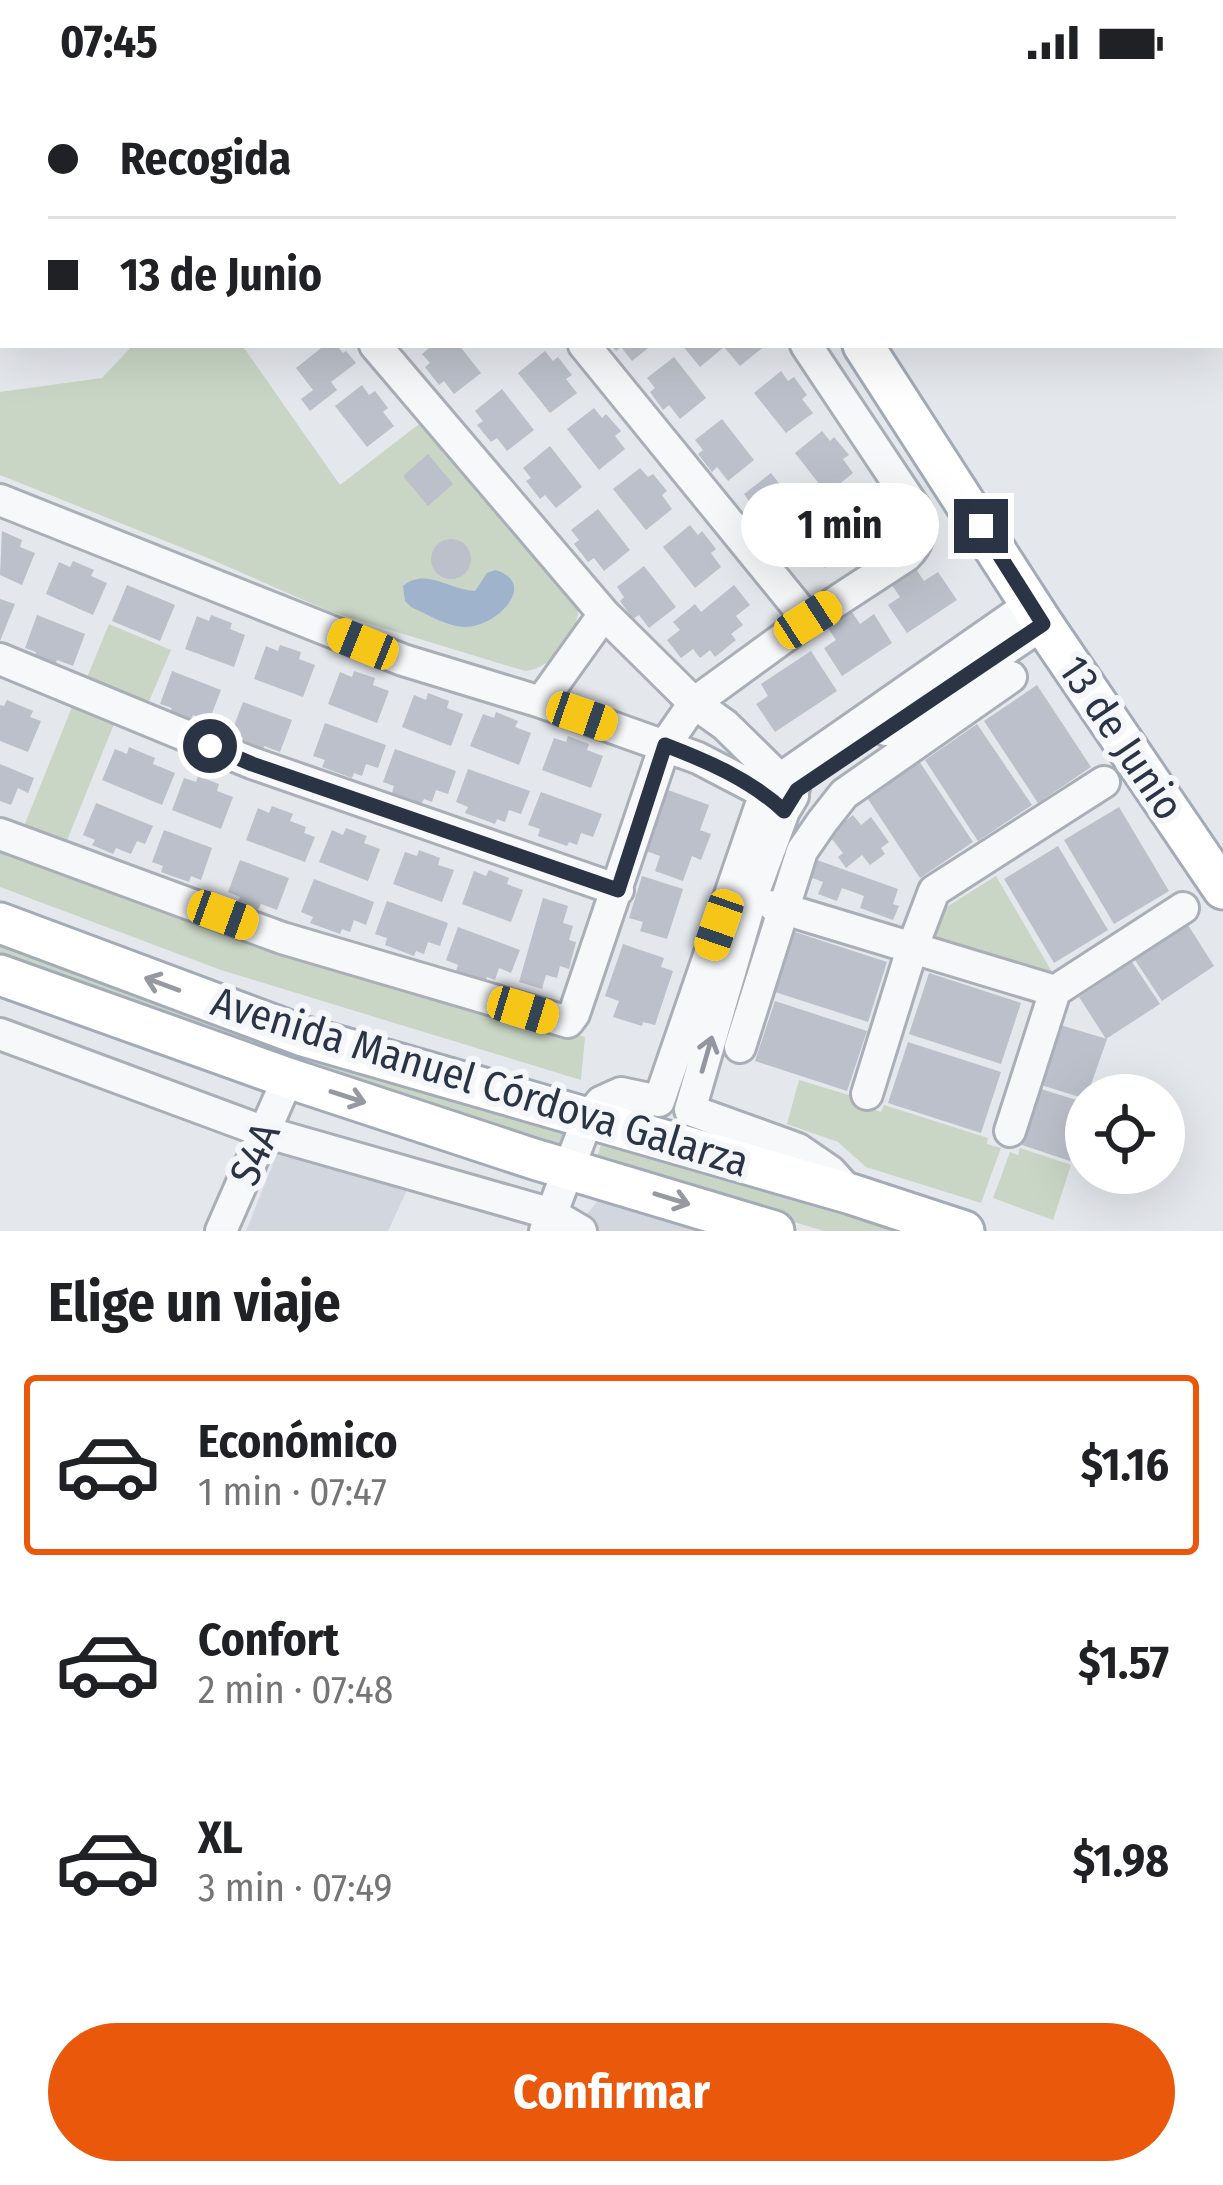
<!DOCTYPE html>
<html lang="es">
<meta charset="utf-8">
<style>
:root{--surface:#fff;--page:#f6f6f6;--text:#202124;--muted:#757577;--line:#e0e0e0;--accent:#ea580c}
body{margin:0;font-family:"Fira Sans Condensed",sans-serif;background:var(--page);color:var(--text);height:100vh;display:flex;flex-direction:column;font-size:45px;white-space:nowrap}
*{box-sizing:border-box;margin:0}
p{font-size:39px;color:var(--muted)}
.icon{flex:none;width:66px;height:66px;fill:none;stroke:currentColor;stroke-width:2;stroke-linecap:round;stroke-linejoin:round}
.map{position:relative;height:1147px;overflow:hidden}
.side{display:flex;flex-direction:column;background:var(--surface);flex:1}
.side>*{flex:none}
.guide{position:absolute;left:0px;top:0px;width:1224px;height:264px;box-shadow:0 12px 48px #0002;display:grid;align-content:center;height:264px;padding:0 48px;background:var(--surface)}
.fabs{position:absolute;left:1065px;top:990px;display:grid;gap:24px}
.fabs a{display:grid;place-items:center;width:120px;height:120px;border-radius:50%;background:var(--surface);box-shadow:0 12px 48px #0002;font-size:60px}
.end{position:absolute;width:54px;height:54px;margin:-27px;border:15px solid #2b3445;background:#fff;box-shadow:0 0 0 6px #fff}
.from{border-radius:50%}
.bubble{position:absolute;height:84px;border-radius:42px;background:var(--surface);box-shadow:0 12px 48px #0002;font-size:39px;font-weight:700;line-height:84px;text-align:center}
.car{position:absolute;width:36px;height:72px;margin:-36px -18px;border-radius:15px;box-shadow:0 0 9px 3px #0007;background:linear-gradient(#f5c518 24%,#345 0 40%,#f5c518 0 76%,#345 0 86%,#f5c518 0)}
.guide b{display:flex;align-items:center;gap:42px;height:114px;font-size:45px}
.guide b+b{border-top:3px solid var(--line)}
.guide i{width:30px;height:30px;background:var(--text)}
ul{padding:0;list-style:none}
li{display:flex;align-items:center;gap:36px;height:180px;margin:0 24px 18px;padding:0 24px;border:6px solid transparent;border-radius:12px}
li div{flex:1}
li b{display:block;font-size:45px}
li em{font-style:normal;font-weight:700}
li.selected{border-color:var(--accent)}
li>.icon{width:108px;height:108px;stroke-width:1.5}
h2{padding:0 48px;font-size:54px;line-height:144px}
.primary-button{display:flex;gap:24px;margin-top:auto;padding:24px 48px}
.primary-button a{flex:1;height:138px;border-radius:72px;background:var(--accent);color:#fff;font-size:48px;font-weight:700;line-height:138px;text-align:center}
.status{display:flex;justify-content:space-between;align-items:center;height:84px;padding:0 60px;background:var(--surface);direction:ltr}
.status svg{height:33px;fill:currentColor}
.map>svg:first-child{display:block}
</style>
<div class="status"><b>07:45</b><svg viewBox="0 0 49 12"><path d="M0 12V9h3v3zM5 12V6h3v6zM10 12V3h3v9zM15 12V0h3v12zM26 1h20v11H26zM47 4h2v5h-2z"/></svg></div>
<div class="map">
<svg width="1223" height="1147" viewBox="0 0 1223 1147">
<rect width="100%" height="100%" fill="#e4e7ec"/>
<path fill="#d2d6de" d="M 281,1060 L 408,1104 L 388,1147 L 246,1147 Z
M 604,1109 L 736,1147 L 573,1147 Z"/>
<path fill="#c9d6c5" d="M 133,261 L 242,261 L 340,401 L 423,337 L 579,522 C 578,548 553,585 525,587 L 331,528 L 208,474 L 0,391 L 0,308 L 102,294 Z
M 109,540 L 171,566 L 147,622 L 86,596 Z
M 72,623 L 114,640 L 64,764 L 22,747 Z
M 0,758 L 278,863 L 585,953 L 581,996 L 221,886 L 0,803 Z
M 996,792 L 1052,888 L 933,854 L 942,826 Z
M 0,854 L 352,985 L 566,1051 L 559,1073 L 0,877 Z
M 799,996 L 852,1012 L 851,1017 L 881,1028 L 884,1021 L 988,1054 L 987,1060 L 1001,1064 L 981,1119 L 866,1083 L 838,1058 L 787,1040 Z
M 602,1057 L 895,1147 L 824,1147 L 595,1080 Z
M 1020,1064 L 1071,1081 L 1053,1136 L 993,1114 L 1010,1068 L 1018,1071 Z"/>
<path fill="#9fb4cc" d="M 495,486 C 539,498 498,543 465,543 C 448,543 427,530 411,523 L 405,517 L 403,502 C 425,483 450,506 475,507 L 487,489 Z"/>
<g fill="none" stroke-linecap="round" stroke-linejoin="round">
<path stroke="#9fb4cc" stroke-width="8" d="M 456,3 L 459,0
M 0,259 L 3,257"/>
</g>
<path fill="#bbc0ca" d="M 325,261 L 336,261 L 343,269 L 346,267 L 356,279 L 331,298 L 337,306 L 310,327 L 301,315 L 313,306 L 296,284 Z
M 433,261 L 459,261 L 481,289 L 454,310 L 444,297 L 439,301 L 425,283 L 430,279 L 422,270 Z
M 611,261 L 652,261 L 632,277 L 621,263 L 616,267 Z
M 682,261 L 766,261 L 740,282 L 724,263 L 700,283 Z
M 545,267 L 553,277 L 558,273 L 572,291 L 566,295 L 577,309 L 550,329 L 518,289 Z
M 674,273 L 706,314 L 680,335 L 669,321 L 663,326 L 650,308 L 655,304 L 647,294 Z
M 781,287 L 788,297 L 794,293 L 807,311 L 802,315 L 813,329 L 786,349 L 754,309 Z
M 362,301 L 369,311 L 375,307 L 388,324 L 383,328 L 394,342 L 367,363 L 335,322 Z
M 502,305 L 534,346 L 507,367 L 497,354 L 491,358 L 477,341 L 483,337 L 475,327 Z
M 594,324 L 602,334 L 606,330 L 621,347 L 615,352 L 625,365 L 599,386 L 567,345 Z
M 722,335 L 754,376 L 728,397 L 717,383 L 712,388 L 698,370 L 703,366 L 695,356 Z
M 822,347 L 830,357 L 834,353 L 849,371 L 843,375 L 853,389 L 827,410 L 795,369 Z
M 550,362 L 582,403 L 556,424 L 545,411 L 540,415 L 526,397 L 531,394 L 523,384 Z
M 428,370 L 453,400 L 428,422 L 403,392 Z
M 640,384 L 648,393 L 653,390 L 667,407 L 662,411 L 672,425 L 646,446 L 613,405 Z
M 771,389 L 803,430 L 776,451 L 765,438 L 760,442 L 746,424 L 751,420 L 744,410 Z
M 855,410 L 872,431 L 864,437 L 871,445 L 859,455 L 865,461 L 840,482 L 835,476 L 825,484 L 817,474 L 810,480 L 795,461 Z
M 598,425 L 630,466 L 604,487 L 594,474 L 588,478 L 574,460 L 579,456 L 571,446 Z
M 690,441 L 698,451 L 702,447 L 716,465 L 711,469 L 721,483 L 695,504 L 663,463 Z
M 2,447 L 22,456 L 20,463 L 35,469 L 22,501 L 0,491 Z
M431 475a20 20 0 1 1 40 0a20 20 0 1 1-40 0Z
M 73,477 L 94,486 L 91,492 L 107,499 L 93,531 L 46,510 L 59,478 L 70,483 Z
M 644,482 L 676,523 L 649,544 L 639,531 L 633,535 L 620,517 L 624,513 L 617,503 Z
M 916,485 L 924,497 L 938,488 L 957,516 L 907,549 L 888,521 L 900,513 L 892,501 Z
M 127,501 L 175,521 L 160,557 L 112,537 Z
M 734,501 L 750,521 L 736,532 L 743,541 L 731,550 L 736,556 L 715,573 L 710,566 L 700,574 L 693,565 L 681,574 L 667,556 L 680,546 L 673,538 L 695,520 L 701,528 Z
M 0,515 L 15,520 L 0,557 Z
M 852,528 L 860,540 L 874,530 L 892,559 L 842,592 L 824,564 L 836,556 L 828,544 Z
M 37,531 L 85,550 L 73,582 L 57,576 L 55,582 L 34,574 L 36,568 L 25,564 Z
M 211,531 L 232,539 L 230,545 L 245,551 L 234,583 L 185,565 L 197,532 L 209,537 Z
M 280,561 L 301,568 L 299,575 L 315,581 L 303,613 L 254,595 L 266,562 L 278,567 Z
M 811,567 L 837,607 L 775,648 L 756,620 L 768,612 L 761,600 Z
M 172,587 L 221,606 L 209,637 L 193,631 L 190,638 L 169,630 L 172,624 L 160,620 Z
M 354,587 L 375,594 L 373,601 L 389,607 L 377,639 L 328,620 L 340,588 L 352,593 Z
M 1037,601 L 1091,683 L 1038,719 L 984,637 Z
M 428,609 L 449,617 L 447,624 L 463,630 L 451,662 L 402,643 L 414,611 L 426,616 Z
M 7,616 L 33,627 L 30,633 L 41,637 L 28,668 L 0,657 L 0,621 L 4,622 Z
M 243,618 L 292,636 L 280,668 L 264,662 L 262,669 L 241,661 L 243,654 L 231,650 Z
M 496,628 L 518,637 L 515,643 L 531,649 L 519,681 L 470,662 L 483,630 L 494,634 Z
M 325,639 L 386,661 L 378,684 L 366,680 L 362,692 L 354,689 L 352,694 L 322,683 L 325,676 L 313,672 Z
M 977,640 L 1032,721 L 978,757 L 925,676 Z
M 568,652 L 589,660 L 587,666 L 603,672 L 591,704 L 542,686 L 554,654 L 566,658 Z
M 129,663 L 155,674 L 153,680 L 175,689 L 162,721 L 102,696 L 115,665 L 127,670 Z
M 395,665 L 456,687 L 448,710 L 436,706 L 432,718 L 424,715 L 421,720 L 392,709 L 394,702 L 383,698 Z
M 919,677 L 973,758 L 920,794 L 866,712 Z
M 0,680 L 34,694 L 28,709 L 18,704 L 11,721 L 0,717 Z
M 468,685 L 530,707 L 521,730 L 509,726 L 505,738 L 497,735 L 495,740 L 465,729 L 468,723 L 456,718 Z
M 198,692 L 219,700 L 217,707 L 233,713 L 221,745 L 172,726 L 184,694 L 196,698 Z
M 668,706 L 709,721 L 700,746 L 711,750 L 701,776 L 692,772 L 683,797 L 655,787 L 660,772 L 646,767 Z
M 541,708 L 602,730 L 593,753 L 581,749 L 577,761 L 569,758 L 567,762 L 538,752 L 540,745 L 528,741 Z
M 96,719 L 153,742 L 145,760 L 137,757 L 131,770 L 116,764 L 113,770 L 92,761 L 95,756 L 83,751 Z
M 272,722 L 293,730 L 290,737 L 306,743 L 304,749 L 315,753 L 305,778 L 246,756 L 258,724 L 269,729 Z
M 1119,723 L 1169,807 L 1114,840 L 1064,756 Z
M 853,731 L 861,741 L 871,733 L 889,758 L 881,764 L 885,770 L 870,781 L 862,771 L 846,784 L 838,773 L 843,769 L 828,750 Z
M 346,744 L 367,752 L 364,759 L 380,765 L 368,797 L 319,778 L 332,746 L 343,751 Z
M 164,746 L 212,764 L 201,796 L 191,792 L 189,798 L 161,788 L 163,782 L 152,778 Z
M 1058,762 L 1108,846 L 1054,879 L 1004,795 Z
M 419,766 L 440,774 L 438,781 L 454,786 L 442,818 L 393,800 L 405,768 L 417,772 Z
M 240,776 L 289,794 L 277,826 L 261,820 L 258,826 L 237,819 L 240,813 L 228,808 Z
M 817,776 L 898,805 L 893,820 L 899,822 L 893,836 L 860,824 L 864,812 L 842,804 L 837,817 L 818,810 L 823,798 L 810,793 Z
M 489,786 L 509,794 L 507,800 L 523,806 L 511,838 L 462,820 L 474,787 L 486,792 Z
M 642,792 L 683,805 L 667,855 L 640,847 L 643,838 L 629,834 Z
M 314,795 L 374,818 L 366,841 L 354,836 L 350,848 L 342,845 L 340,850 L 310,839 L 313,833 L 301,828 Z
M 543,814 L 568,822 L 563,839 L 573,842 L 569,856 L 576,858 L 569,885 L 560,882 L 557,894 L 546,891 L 542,905 L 519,898 Z
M 387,817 L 448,839 L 440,862 L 428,858 L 424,870 L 416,867 L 414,872 L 385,861 L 387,854 L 375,850 Z
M 1188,841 L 1214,882 L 1162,917 L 1135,876 Z
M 458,843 L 520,866 L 511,889 L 499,884 L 495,896 L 487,893 L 485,898 L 456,887 L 458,881 L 446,876 Z
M 795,848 L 887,878 L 868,938 L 775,908 Z
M 623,860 L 664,874 L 661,883 L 673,887 L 655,941 L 643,938 L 642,942 L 613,933 L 619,917 L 605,912 Z
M 1132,878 L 1160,920 L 1106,955 L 1079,913 Z
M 929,889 L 1021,919 L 1001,980 L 909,950 Z
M 775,917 L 867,947 L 847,1007 L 755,977 Z
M 1060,941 L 1107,955 L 1086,1015 L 1041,1001 Z
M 908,958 L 1001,988 L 981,1049 L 888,1019 Z
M 1041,1005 L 1086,1019 L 1070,1077 L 1022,1061 Z"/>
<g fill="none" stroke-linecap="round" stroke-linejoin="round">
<g stroke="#a9aeb7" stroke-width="36">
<path id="minor" d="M 1019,3 L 1024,0
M 375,261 L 604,530 L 694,619 L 725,641 L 780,695 L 794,704
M 584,261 L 808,536
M 0,416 L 403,576 L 541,618 L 698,674 L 765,709 L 784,727
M 0,575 L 252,679 L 618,806
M 541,618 L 604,530
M 886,646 L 1043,540
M 793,712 L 784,727 L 751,816 L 690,1026 L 798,1065 L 830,1087 L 851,1110
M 0,750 L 282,854 L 568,938 L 574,930 L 665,661 L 694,619 L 808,536 L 906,472 C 920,459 919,448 918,429 L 806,261
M 774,822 L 1055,907 L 1010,1047
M 1055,907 L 1183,824
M 0,950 L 265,1048 L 552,1130 L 581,1147
M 740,963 L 802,767 L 822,738 L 844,710 L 1011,593
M 867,1010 L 912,865 L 934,807 L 1104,698
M 221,1147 L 288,994
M 545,1147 L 588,1034 L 601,1018 L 621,1009 L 659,1017 L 765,709 L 780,695 L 1031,520"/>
</g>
<g stroke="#a3abb8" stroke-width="45">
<path id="major" d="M 638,0 L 641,3
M 863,261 L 1043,540 L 1223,805
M 0,839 L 303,952 L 851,1110 L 964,1147
M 0,891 L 288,994 L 534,1075 L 774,1147"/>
</g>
<use href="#minor" stroke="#f7f8fa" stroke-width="30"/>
<use href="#major" stroke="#fff" stroke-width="39"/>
</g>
<defs><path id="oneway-shaft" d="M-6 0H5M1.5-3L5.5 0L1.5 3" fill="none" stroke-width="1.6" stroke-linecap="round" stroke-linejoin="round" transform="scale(3)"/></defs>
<g stroke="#959aa2">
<use href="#oneway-shaft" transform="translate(162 900) rotate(-160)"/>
<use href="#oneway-shaft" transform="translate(348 1013) rotate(18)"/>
<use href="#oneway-shaft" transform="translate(672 1115) rotate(17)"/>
</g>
<use stroke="#9196a0" href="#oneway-shaft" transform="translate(707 970) rotate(-74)"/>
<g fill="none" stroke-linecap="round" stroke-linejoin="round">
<path stroke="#2b3445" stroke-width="15" d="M 210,662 L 252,680 L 618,806 L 665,661 C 707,677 751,696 784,727 L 797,706 L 1043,540 L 981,442"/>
</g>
<g text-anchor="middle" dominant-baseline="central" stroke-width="12" stroke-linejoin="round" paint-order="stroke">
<g font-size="42" fill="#2b3445" stroke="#f4f6f9">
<text transform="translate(1121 654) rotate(56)">13 de Junio</text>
<text transform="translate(480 998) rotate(17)">Avenida Manuel Córdova Galarza</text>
<text transform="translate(255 1070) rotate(-66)">S4A</text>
</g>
</g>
</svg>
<div class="fabs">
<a><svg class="icon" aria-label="locate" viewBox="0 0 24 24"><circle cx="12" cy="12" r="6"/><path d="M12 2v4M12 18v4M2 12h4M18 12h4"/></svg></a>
</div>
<i class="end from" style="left:210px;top:662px"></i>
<i class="end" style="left:981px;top:442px"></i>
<div class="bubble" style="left:741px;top:399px;width:198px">1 min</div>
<i class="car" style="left:808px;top:536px;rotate:57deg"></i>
<i class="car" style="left:363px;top:560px;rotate:292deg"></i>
<i class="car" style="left:582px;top:632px;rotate:109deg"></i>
<i class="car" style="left:223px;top:831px;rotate:110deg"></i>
<i class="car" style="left:719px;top:841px;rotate:199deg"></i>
<i class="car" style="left:523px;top:926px;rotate:107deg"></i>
<div class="guide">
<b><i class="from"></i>Recogida</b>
<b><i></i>13 de Junio</b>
</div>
</div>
<section class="side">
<h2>Elige un viaje</h2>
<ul>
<li class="selected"><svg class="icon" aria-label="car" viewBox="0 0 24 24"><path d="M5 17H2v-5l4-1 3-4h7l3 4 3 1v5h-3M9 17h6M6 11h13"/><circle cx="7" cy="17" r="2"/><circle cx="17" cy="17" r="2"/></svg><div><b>Económico</b><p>1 min · 07:47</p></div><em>$1.16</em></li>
<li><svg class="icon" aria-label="car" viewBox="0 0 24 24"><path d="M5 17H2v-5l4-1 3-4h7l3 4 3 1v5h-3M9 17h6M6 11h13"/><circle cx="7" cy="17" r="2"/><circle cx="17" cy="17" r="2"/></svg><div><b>Confort</b><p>2 min · 07:48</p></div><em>$1.57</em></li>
<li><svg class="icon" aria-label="car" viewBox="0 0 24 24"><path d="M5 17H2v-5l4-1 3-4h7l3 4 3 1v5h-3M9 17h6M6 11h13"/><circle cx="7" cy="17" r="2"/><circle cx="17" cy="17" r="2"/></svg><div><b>XL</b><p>3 min · 07:49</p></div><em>$1.98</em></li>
</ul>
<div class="primary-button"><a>Confirmar</a></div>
</section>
